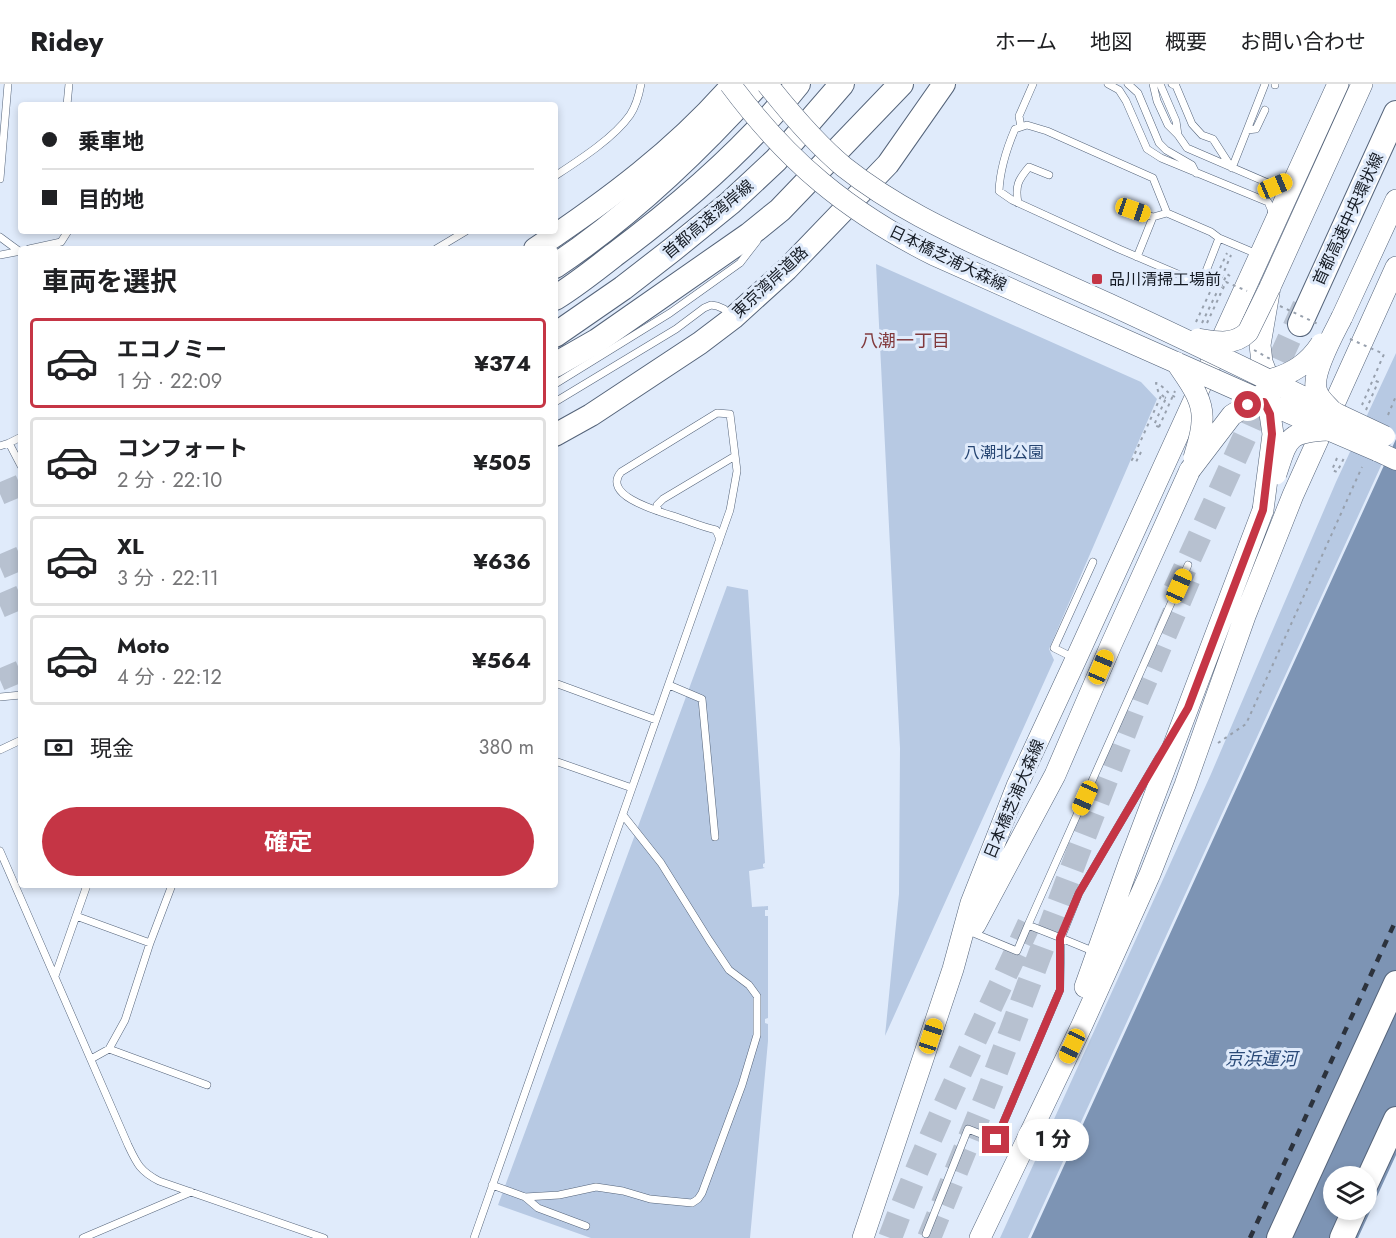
<!DOCTYPE html>
<html lang="ja">
<meta charset="utf-8">
<style>
:root{--surface:#fff;--page:#f6f6f6;--text:#202124;--muted:#757577;--line:#e0e0e0;--accent:#c53545}
body{margin:0;font-family:Jost,"Noto Sans JP",sans-serif;background:var(--page);color:var(--text);height:100vh;display:flex;flex-direction:column;font-size:22px;white-space:nowrap}
*{box-sizing:border-box;margin:0}
p{font-size:20px;color:var(--muted)}
.icon{flex:none;width:33px;height:33px;fill:none;stroke:currentColor;stroke-width:2;stroke-linecap:round;stroke-linejoin:round}
.map{position:relative;flex:1;overflow:hidden}
.sheet{position:absolute;left:18px;top:162px;width:540px;height:642px;display:flex;flex-direction:column;background:var(--surface);border-radius:6px;box-shadow:0 3px 9px #0003}
.sheet>*{flex:none}
.top-card{position:absolute;left:18px;top:18px;width:540px;height:132px;border-radius:6px;box-shadow:0 3px 9px #0003;display:grid;align-content:center;height:132px;padding:0 24px;background:var(--surface)}
.tools{position:absolute;left:1323px;top:1082px;display:grid;gap:12px}
.tools a{display:grid;place-items:center;width:54px;height:54px;border-radius:50%;background:var(--surface);box-shadow:0 3px 9px #0003;font-size:30px}
.end{position:absolute;width:27px;height:27px;margin:-14px;border:8px solid #c53545;background:#fff;box-shadow:0 0 0 3px #fff}
.from{border-radius:50%}
.bubble{position:absolute;height:42px;border-radius:21px;background:var(--surface);box-shadow:0 3px 9px #0003;font-size:20px;font-weight:700;line-height:42px;text-align:center}
.car{position:absolute;width:18px;height:36px;margin:-18px -9px;border-radius:8px;box-shadow:0 0 4px 2px #0007;background:linear-gradient(#f5c518 24%,#345 0 40%,#f5c518 0 76%,#345 0 86%,#f5c518 0)}
.top-card b{display:flex;align-items:center;gap:21px;height:57px;font-size:22px}
.top-card b+b{border-top:2px solid var(--line)}
.top-card i{width:15px;height:15px;background:var(--text)}
ul{padding:0;list-style:none}
li{display:flex;align-items:center;gap:18px;height:90px;margin:0 12px 9px;padding:0 12px;border:3px solid var(--line);border-radius:6px}
li div{flex:1}
li b{display:block;font-size:22px}
li em{font-style:normal;font-weight:700}
li.active{border-color:var(--accent)}
li>.icon{width:54px;height:54px;stroke-width:1.5}
h2{padding:0 24px;font-size:27px;line-height:72px}
.pay{display:flex;align-items:center;gap:15px;height:66px;padding:0 24px;font-size:22px}
.pay p{margin-inline-start:auto}
.button{display:flex;gap:12px;margin-top:auto;padding:12px 24px}
.button a{flex:1;height:69px;border-radius:36px;background:var(--accent);color:#fff;font-size:24px;font-weight:700;line-height:69px;text-align:center}
header{display:flex;align-items:center;gap:36px;box-sizing:border-box;height:84px;padding:0 30px;background:var(--surface);border-bottom:2px solid var(--line)}
header strong{font-size:28px}
nav{display:flex;gap:33px;margin-inline-start:auto;font-size:21px}
.map>svg:first-child{display:block}
</style>
<header>
<strong>Ridey</strong>
<nav><a>ホーム</a><a>地図</a><a>概要</a><a>お問い合わせ</a></nav>
</header>
<div class="map">
<svg width="1396" height="1154" viewBox="0 0 1396 1154">
<rect width="100%" height="100%" fill="#e0ebfb"/>
<path fill="#b7c9e3" d="M 876,180 L 1141,298 L 1157,315 L 1049,565 L 1054,576 L 885,952 L 899,810 L 900,664 Z
M 1396,269 L 1396,349 L 1028,1154 L 1000,1154 L 1211,690 L 1336,398 Z
M 727,502 L 748,506 L 765,779 L 763,780 L 763,783 L 765,784 L 749,787 L 752,823 L 768,822 L 768,826 L 765,826 L 765,832 L 768,832 L 768,934 L 765,935 L 765,939 L 768,940 L 768,957 L 750,1154 L 591,1154 L 498,1121 Z"/>
<path fill="#7d94b4" fill-rule="evenodd" d="M 1396,355 L 1396,1071 L 1358,1154 L 1031,1154 ZM 1334,1092 L 1366,1092 L 1366,1125 L 1334,1125 Z"/>
<g fill="none" stroke-linecap="round" stroke-linejoin="round">
<path stroke="#b7c1d0" stroke-width="22" stroke-dasharray="22 11" stroke-linecap="butt" d="M 0,410 L 21,401
M 0,596 L 21,587"/>
<path stroke="#b7c1d0" stroke-width="24" stroke-dasharray="24 12" stroke-linecap="butt" d="M 0,483 L 21,474
M 1175,506 L 1306,218
M 0,522 L 21,513
M 890,1154 C 930,1047 981,944 1029,840
M 929,1154 L 988,1009 L 1077,771 L 1137,616 L 1190,492"/>
<g stroke="#55647a" stroke-width="8">
<path id="service" d="M 1108,0 L 1119,6 L 1126,17 L 1147,65 L 1161,74 L 1268,118 L 1271,125 L 1272,131
M 1128,0 L 1138,9 L 1159,59 L 1166,66 L 1192,81 L 1196,89
M 1153,0 L 1157,17 L 1168,41 L 1178,51 L 1187,64 L 1275,102 L 1287,96
M 1160,0 L 1176,37 L 1178,51
M 1172,0 L 1176,2 L 1192,40 L 1202,51 L 1213,55 L 1231,83
M 1275,1 L 1275,0
M 67,21 L 69,0
M 1021,43 L 1019,32 L 1033,0
M 1247,46 L 1265,0
M 1232,84 L 1247,46 L 1256,45 L 1265,26
M 555,92 C 578,77 614,54 630,31 C 636,22 639,11 641,0
M 0,95 L 8,0
M 1018,119 C 1015,102 1018,96 1029,83 L 1049,91
M 1133,126 L 1153,133
M 1167,129 L 1153,94 L 1047,47 L 1027,41 L 1015,45 C 1006,66 1000,85 999,107 L 1012,116 L 1119,165 L 1201,200 L 1219,154
M 0,153 L 19,167
M 29,165 L 61,158 L 68,147
M 436,165 L 466,147
M 0,171 L 21,167
M 1137,173 L 1153,133 L 1167,129 L 1211,148 L 1219,154 L 1257,170
M 555,300 L 670,229 L 740,179 L 757,157
M 555,318 L 676,245 L 704,224 L 711,221 L 717,222 L 724,225 L 731,232
M 21,353 L 9,359 L 21,382
M 0,362 L 9,359
M 658,427 L 657,421 L 663,415 L 735,372
M 1074,574 L 1054,564 L 1093,478
M 555,599 L 656,636
M 669,601 L 702,615 L 715,753
M 0,613 L 21,611
M 0,666 L 21,656
M 632,704 L 730,426 L 737,387 L 730,330 L 717,329 L 621,388 C 600,413 665,429 679,434 C 691,438 703,443 716,446 L 719,453 L 719,458
M 0,767 L 128,1061 C 137,1080 140,1087 159,1097 L 324,1154
M 76,832 L 150,859
M 971,848 L 1017,867 L 1028,841
M 1095,868 L 1061,854 L 1079,809 L 1159,673
M 55,892 L 87,801
M 109,965 L 207,1001
M 91,975 L 109,965 L 125,936 L 150,859 L 172,801
M 492,1101 L 525,1113 L 559,1111 L 596,1103 L 623,1107 L 650,1115 L 692,1119 L 698,1115 L 702,1109 L 742,1001 L 757,951 L 757,912 L 749,901 L 729,886 L 709,856 L 661,779 L 623,731
M 525,1113 L 538,1124 L 586,1142
M 926,1150 L 968,1045 L 996,1056 L 1060,906 L 1061,854 L 1028,841 L 1188,481
M 83,1154 L 191,1108
M 474,1154 L 632,704 L 555,677"/>
</g>
<g stroke="#55647a" stroke-width="21">
<path id="secondary" d="M 1377,367 L 1396,376"/>
</g>
<g stroke="#55647a" stroke-width="22">
<path id="primary" d="M 1342,233 L 1396,116
M 1258,297 L 1269,296 L 1262,278 L 1260,261 L 1270,203 L 1362,0
M 975,841 L 1055,691 L 1111,561 L 1190,386
M 1085,903 L 1129,779 L 1263,426
M 863,1154 L 953,885 L 971,819 L 1017,702 L 1076,575 L 1338,0
M 980,1154 L 1082,941 L 1150,790 L 1185,701 L 1245,532 L 1293,411 L 1396,183"/>
</g>
<g stroke="#55647a" stroke-width="24">
<path id="trunk" d="M 535,165 C 607,117 677,65 733,0
M 555,351 L 591,331 L 700,259 L 733,234 L 787,185 L 888,80 L 944,0"/>
</g>
<g stroke="#55647a" stroke-width="26">
<path id="motorway" d="M 555,182 C 631,131 697,68 758,0
M 555,214 C 576,201 595,186 614,171 C 681,121 746,65 798,0
M 1300,240 L 1396,29
M 555,251 L 623,204 L 672,166 L 730,119 L 776,76 L 842,0
M 555,281 L 597,257 L 749,151 L 780,126 L 901,0
M 1366,1100 L 1396,1035
M 1279,1154 L 1396,899
M 1342,1154 L 1355,1125"/>
</g>
<path stroke="#97a0ad" stroke-width="2" stroke-dasharray="3 4.5" stroke-linecap="butt" d="M 1217,191 L 1227,169
M 1230,192 L 1227,190 L 1221,203 L 1218,202 L 1231,171
M 1196,238 L 1210,208
M 1202,239 L 1217,208 L 1220,210
M 1366,326 L 1378,298 L 1374,296
M 1388,331 L 1396,312
M 1159,343 L 1154,341 L 1166,314
M 1141,368 L 1136,378 L 1132,376 L 1161,312 L 1166,314
M 1337,374 L 1332,386 L 1337,388 L 1345,372
M 1218,659 L 1246,640 L 1362,383"/>
<use href="#service" stroke="#fff" stroke-width="7"/>
<use href="#secondary" stroke="#fff" stroke-width="20"/>
<use href="#primary" stroke="#fff" stroke-width="21"/>
<use href="#trunk" stroke="#fff" stroke-width="22"/>
<use href="#motorway" stroke="#fff" stroke-width="24"/>
<path stroke="#2c323c" stroke-width="4.5" stroke-dasharray="8 8" stroke-linecap="butt" d="M 1250,1154 L 1396,836"/>
<g stroke="#55647a" stroke-width="21" stroke-linecap="butt">
<path id="secondary-bridge" d="M 1334,328 L 1385,352
M 1328,346 L 1377,367"/>
</g>
<g stroke="#55647a" stroke-width="22" stroke-linecap="butt">
<path id="primary-bridge" d="M 730,0 C 788,78 847,127 934,171 L 1328,346
M 767,0 C 790,29 815,59 844,83 C 892,121 946,147 1002,172 C 1037,188 1073,204 1109,220 C 1185,255 1259,291 1334,328
M 1198,255 C 1216,258 1234,262 1248,248 L 1270,203
M 1176,278 C 1188,296 1204,315 1202,337 C 1202,350 1197,362 1194,374
M 1269,296 C 1292,290 1308,280 1321,260
M 1261,311 L 1270,330 L 1273,350 L 1263,426
M 1332,327 C 1327,321 1320,316 1317,308 C 1310,291 1333,251 1342,233
M 1190,386 L 1232,331 L 1248,321 L 1270,317
M 1276,390 C 1288,354 1287,348 1328,346"/>
</g>
<path stroke="#97a0ad" stroke-width="2" stroke-dasharray="3 4.5" stroke-linecap="butt" d="M 1280,222 L 1318,240
M 1207,239 L 1226,198 L 1247,207
M 1350,255 L 1384,270 L 1362,321
M 1254,266 L 1272,276
M 1164,313 L 1158,307 L 1156,299 C 1167,304 1166,310 1178,314
M 1159,343 L 1175,307"/>
<use href="#secondary-bridge" stroke="#fff" stroke-width="20"/>
<use href="#primary-bridge" stroke="#fff" stroke-width="21"/>
</g>
<g fill="none" stroke-linecap="round" stroke-linejoin="round">
<path stroke="#c53545" stroke-width="8" d="M 996,1056 L 1060,906 L 1060,854 L 1079,809 L 1188,624 L 1263,426 L 1272,350 L 1270,330 L 1264,318 L 1248,321"/>
</g>
<rect fill="#c53545" stroke="#e0ebfb" stroke-width="2" x="1091" y="189" width="12" height="12" rx="3"/>
<g text-anchor="middle" dominant-baseline="central" stroke-width="6" stroke-linejoin="round" paint-order="stroke">
<g font-size="16" fill="#151b24" stroke="#e0ebfb">
<text transform="translate(708 135) rotate(-40)">首都高速湾岸線</text>
<text transform="translate(1348 135) rotate(-65)">首都高速中央環状線</text>
<text transform="translate(948 174) rotate(26)">日本橋芝浦大森線</text>
<text transform="translate(770 198) rotate(-43)">東京湾岸道路</text>
<text transform="translate(1014 715) rotate(-67)">日本橋芝浦大森線</text>
</g>
<g font-size="16" fill="#151b24" stroke="#e0ebfb" text-anchor="start">
<text x="1109" y="195">品川清掃工場前</text>
</g>
<g font-size="16" fill="#264572" stroke="#e0ebfb">
<text x="1004" y="368">八潮北公園</text>
</g>
<g font-size="18" fill="#81393c" stroke="#e0ebfb">
<text x="905" y="257">八潮一丁目</text>
</g>
<g font-size="18" font-style="italic" fill="#2a4a78" stroke="#e0ebfb">
<text x="1261" y="975">京浜運河</text>
</g>
</g>
</svg>
<div class="tools">
<a><svg class="icon" aria-label="layers" viewBox="0 0 24 24"><path d="M12 4l9 5-9 5-9-5zM3 14l9 5 9-5"/></svg></a>
</div>
<i class="end from" style="left:1248px;top:321px"></i>
<i class="end" style="left:996px;top:1056px"></i>
<div class="bubble" style="left:1017px;top:1035px;width:72px">1 分</div>
<i class="car" style="left:1275px;top:102px;rotate:67deg"></i>
<i class="car" style="left:1133px;top:126px;rotate:109deg"></i>
<i class="car" style="left:1179px;top:502px;rotate:24deg"></i>
<i class="car" style="left:1101px;top:583px;rotate:23deg"></i>
<i class="car" style="left:1085px;top:714px;rotate:204deg"></i>
<i class="car" style="left:931px;top:952px;rotate:18deg"></i>
<i class="car" style="left:1072px;top:962px;rotate:205deg"></i>
<div class="top-card">
<b><i class="from"></i>乗車地</b>
<b><i></i>目的地</b>
</div>
<section class="sheet">
<h2>車両を選択</h2>
<ul>
<li class="active"><svg class="icon" aria-label="car" viewBox="0 0 24 24"><path d="M5 17H2v-5l4-1 3-4h7l3 4 3 1v5h-3M9 17h6M6 11h13"/><circle cx="7" cy="17" r="2"/><circle cx="17" cy="17" r="2"/></svg><div><b>エコノミー</b><p>1 分 · 22:09</p></div><em>¥374</em></li>
<li><svg class="icon" aria-label="car" viewBox="0 0 24 24"><path d="M5 17H2v-5l4-1 3-4h7l3 4 3 1v5h-3M9 17h6M6 11h13"/><circle cx="7" cy="17" r="2"/><circle cx="17" cy="17" r="2"/></svg><div><b>コンフォート</b><p>2 分 · 22:10</p></div><em>¥505</em></li>
<li><svg class="icon" aria-label="car" viewBox="0 0 24 24"><path d="M5 17H2v-5l4-1 3-4h7l3 4 3 1v5h-3M9 17h6M6 11h13"/><circle cx="7" cy="17" r="2"/><circle cx="17" cy="17" r="2"/></svg><div><b>XL</b><p>3 分 · 22:11</p></div><em>¥636</em></li>
<li><svg class="icon" aria-label="car" viewBox="0 0 24 24"><path d="M5 17H2v-5l4-1 3-4h7l3 4 3 1v5h-3M9 17h6M6 11h13"/><circle cx="7" cy="17" r="2"/><circle cx="17" cy="17" r="2"/></svg><div><b>Moto</b><p>4 分 · 22:12</p></div><em>¥564</em></li>
</ul>
<div class="pay"><svg class="icon" aria-label="cash" viewBox="0 0 24 24"><path d="M3 7h18v10H3z"/><circle cx="12" cy="12" r="2"/></svg>現金<p>380 m</p></div>
<div class="button"><a>確定</a></div>
</section>
</div>
